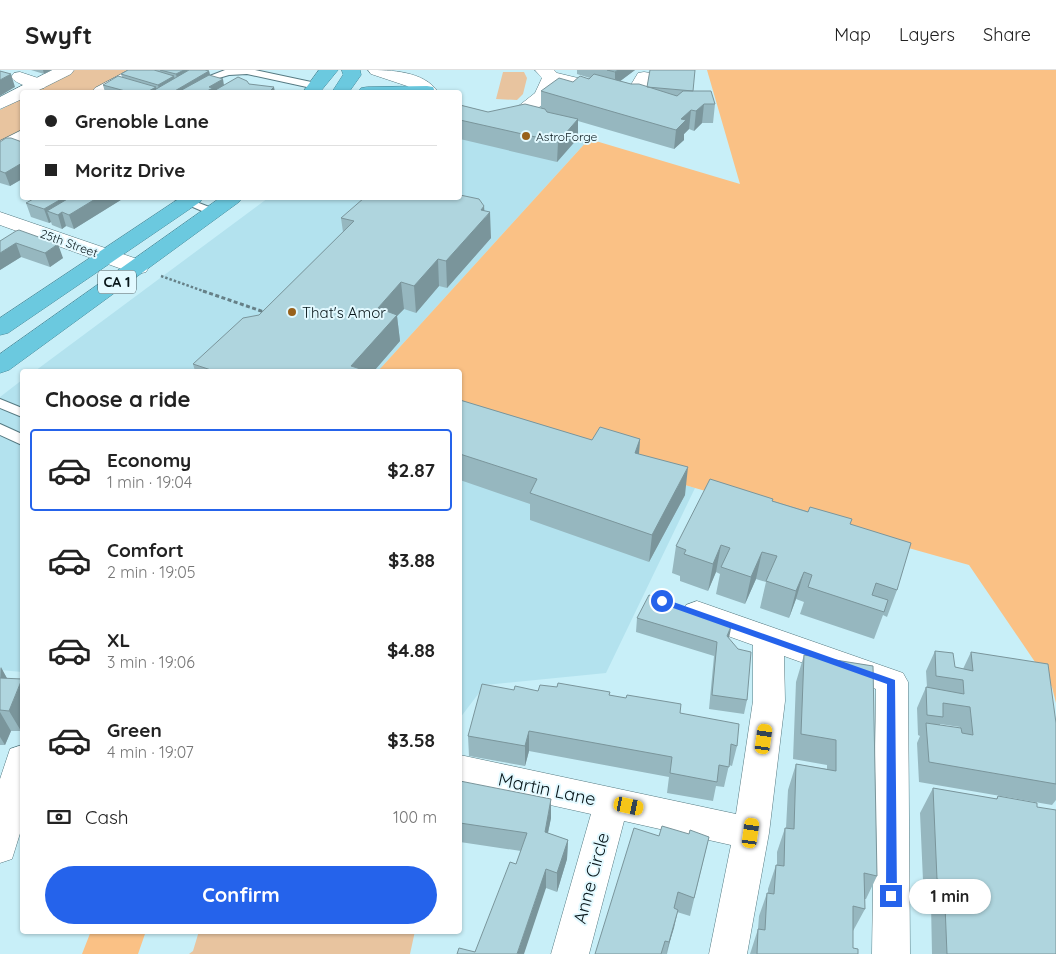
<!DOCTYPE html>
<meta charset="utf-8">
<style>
:root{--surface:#fff;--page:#f6f6f6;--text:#222;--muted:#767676;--line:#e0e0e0;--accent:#2563eb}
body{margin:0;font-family:Quicksand,sans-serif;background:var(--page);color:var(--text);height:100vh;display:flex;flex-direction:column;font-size:19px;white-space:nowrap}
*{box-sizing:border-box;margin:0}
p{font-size:16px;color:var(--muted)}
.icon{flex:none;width:28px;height:28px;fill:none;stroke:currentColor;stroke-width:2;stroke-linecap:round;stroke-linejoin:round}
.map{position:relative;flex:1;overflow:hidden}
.panel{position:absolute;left:20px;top:299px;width:442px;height:565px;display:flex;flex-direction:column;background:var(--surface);border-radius:5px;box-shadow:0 1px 4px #0004}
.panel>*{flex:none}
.top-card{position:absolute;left:20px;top:20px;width:442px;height:110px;border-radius:5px;box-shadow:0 1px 4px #0004;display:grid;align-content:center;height:110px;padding:0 25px;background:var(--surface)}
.end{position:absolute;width:22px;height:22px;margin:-11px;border:6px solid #2563eb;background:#fff;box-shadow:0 0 0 2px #fff}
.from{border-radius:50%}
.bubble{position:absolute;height:35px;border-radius:18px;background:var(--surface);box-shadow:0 1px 4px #0004;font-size:16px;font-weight:700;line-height:35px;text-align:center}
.car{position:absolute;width:15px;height:30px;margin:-15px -8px;border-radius:6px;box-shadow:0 0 4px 1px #0007;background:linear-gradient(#f5c518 24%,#345 0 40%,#f5c518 0 76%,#345 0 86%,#f5c518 0)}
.top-card b{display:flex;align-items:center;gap:18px;height:48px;font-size:19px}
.top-card b+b{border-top:1px solid var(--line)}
.top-card i{width:12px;height:12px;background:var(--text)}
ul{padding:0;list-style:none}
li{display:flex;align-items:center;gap:15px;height:82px;margin:0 10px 8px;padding:0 15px;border:2px solid transparent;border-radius:5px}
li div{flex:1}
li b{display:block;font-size:19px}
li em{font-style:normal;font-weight:700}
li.on{border-color:var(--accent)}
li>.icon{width:45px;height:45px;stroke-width:1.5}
h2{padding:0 25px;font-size:22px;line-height:60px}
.pay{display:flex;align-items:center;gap:12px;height:55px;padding:0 25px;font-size:19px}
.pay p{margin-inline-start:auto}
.primary-button{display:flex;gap:10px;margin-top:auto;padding:10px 25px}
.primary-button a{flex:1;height:58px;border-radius:30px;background:var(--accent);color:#fff;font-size:20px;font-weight:700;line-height:58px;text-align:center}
header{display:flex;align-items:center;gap:30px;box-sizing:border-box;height:70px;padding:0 25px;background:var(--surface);border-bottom:1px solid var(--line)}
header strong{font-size:24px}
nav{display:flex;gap:28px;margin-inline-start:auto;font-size:18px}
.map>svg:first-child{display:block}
</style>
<header>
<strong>Swyft</strong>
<nav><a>Map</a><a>Layers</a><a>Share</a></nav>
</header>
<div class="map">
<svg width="1056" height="884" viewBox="0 0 1056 884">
<rect width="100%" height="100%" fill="#c8eff8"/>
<path fill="#b3e2ee" d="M 528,51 L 589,69 L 378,301 L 35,301 L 268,128 L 460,128 L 460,55 Z
M 22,310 L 22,602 L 0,600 L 0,327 Z
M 460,348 L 695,418 L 606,603 L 485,615 L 460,648 Z"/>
<path fill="#e8c49f" d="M 75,0 L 133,0 L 92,22 L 33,22 Z
M 503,2 L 524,2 L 527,8 L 523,24 L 517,30 L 496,29 Z
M 22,28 L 22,61 L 0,74 L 0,40 Z
M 199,861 L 415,861 L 410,884 L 189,884 L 193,881 Z"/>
<path fill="#fac185" d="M 707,0 L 1056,0 L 1056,633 L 1052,617 L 969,495 L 695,418 L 460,348 L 460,301 L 378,301 L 589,69 L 740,114 Z
M 91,861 L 146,861 L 138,884 L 82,884 Z"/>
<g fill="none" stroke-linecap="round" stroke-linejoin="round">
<g stroke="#567a82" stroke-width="2">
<path id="lane" d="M 225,0 L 255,0 L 316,13 L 321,16 L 316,19 L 247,4 L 229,5 L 212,10 L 207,7 Z
M 172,128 L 186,128 L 217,140 L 219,142 L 213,145 L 209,144 Z
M 0,329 L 22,338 L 22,347 L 0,338 Z
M 0,354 L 22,364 L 22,375 L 0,365 Z"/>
</g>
<g stroke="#567a82" stroke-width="1">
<path id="street" d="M 535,0 L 554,0 L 557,3 L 624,19 L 629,18 L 638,3 L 644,2 L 650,3 L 653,7 L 642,26 L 624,29 L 557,14 C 550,28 537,46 519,42 L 516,38 L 535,23 L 542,8 Z
M 20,2 L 44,10 L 47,14 L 44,18 C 35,20 17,15 11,7 L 14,3 Z
M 0,142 L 146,192 L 149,197 L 146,202 L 138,204 L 130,202 L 0,155 Z
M 697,531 L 903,603 L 908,612 L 910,884 L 872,884 L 876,619 L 784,586 L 785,631 L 769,763 L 747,884 L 709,884 L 731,775 L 624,751 L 589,884 L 551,884 L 591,744 L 460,715 L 460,685 L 736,744 L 753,631 L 753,575 L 686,551 L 682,543 L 686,535 Z
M 22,675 L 22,757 L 12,789 L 0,793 L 0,709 L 10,679 Z"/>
</g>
<g stroke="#567a82" stroke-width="1">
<path id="secondary" d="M 52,0 L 74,0 L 71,4 L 35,22 L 22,22 L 22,29 L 0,39 L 0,27 Z
M 129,0 L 151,0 L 148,4 L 113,22 L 92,22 L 95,18 Z
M 368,0 C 391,0 424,1 438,22 L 418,22 L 407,16 L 371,4 Z
M 22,60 L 22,74 L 0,85 L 0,71 Z"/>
</g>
<g stroke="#488a9a" stroke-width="1">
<path id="highway" d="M 319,0 L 338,0 L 320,22 L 303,22 Z
M 342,0 L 360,0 L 361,5 L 349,22 L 332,22 L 343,5 Z
M 427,16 L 433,17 L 435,22 L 358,22 L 361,18 L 367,17 Z
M 180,128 L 203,128 L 200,132 L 8,263 L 0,265 L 0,248 Z
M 220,128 L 242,128 L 239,132 L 9,300 L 0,303 L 0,284 Z"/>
</g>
<path stroke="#668087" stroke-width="2.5" stroke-dasharray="2.5 2" stroke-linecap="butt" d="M 161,206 L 206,222"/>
<path stroke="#668087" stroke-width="3" stroke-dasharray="4 2.5" stroke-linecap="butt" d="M 203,221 L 267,243"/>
<use href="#lane" fill="#fff" fill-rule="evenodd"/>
<use href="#street" fill="#fff" fill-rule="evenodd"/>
<use href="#secondary" fill="#fff" fill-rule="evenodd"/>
<use href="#highway" fill="#6bc9df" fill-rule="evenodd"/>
</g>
<path fill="#96b7bf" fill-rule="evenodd" d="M 31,0 L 52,0 L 44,4 Z
M 128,0 L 207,0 L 209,1 L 210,5 L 224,15 L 249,14 L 275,22 L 105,22 L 103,15 L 122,7 L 121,4 Z
M 577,0 L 635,0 L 620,11 L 631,14 L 647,17 L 650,0 L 693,21 L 715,34 L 713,53 L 702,53 L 694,61 L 689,59 L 684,64 L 684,70 L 674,79 L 578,51 L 578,68 L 557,92 L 460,69 L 460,35 L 488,42 L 541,38 L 541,21 L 573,12 L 590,8 L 577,4 Z
M 0,72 L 22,72 L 22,109 L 10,116 L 0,113 Z
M 124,128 L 74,159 L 66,156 L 62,159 L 52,155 L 51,152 L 49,153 L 31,147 L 26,133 Z
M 484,141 L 491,168 L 447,218 L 439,216 L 416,243 L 404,239 L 397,246 L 400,271 L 374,301 L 195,301 L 193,294 L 259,245 L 343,162 L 341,148 Z
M 16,161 L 63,188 L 50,197 L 21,187 L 0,200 Z
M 460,330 L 592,370 L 640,369 L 639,384 L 685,425 L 649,492 L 530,450 L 530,434 L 460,410 Z
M 773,431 L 850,454 L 897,520 L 887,547 L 883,545 L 874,569 L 800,544 L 804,532 L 796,529 L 789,548 L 760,538 L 766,512 L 756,509 L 745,534 L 716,524 L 720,504 L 716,502 L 708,521 L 680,511 L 680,506 L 672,503 L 676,476 Z
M 637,548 L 729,568 L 747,630 L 744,644 L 709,639 L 714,586 L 636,562 Z
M 935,581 L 955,597 L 963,599 L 971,582 L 1056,653 L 1056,730 L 1052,735 L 919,712 L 917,673 L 920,666 L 918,665 L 917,638 L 926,617 L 927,617 L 926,601 ZM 940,654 L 960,657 L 960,658 L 940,655 Z
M 804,585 L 873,596 L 877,806 L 866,829 L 864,829 L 865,839 L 853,861 L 853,878 L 858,884 L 750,884 L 751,881 L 758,859 L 759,846 L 767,823 L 768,823 L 768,819 L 776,795 L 777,795 L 777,782 L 785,758 L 786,758 L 788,720 L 796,694 L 827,699 L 827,695 L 793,689 L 796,612 Z
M 0,597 L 7,608 L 21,661 L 11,661 L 5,675 L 0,675 Z
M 514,620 L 609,625 L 680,643 L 737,676 L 732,696 L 729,695 L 724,717 L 716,716 L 713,731 L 667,723 L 669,707 L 529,681 L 525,696 L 469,686 L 468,666 Z
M 460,711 L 551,748 L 548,763 L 568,770 L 567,789 L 557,822 L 546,818 L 475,882 L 516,794 L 521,781 L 460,772 Z
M 933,718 L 996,729 L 998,726 L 1056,884 L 932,884 L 931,834 L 924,833 L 920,743 Z
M 689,764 L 709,767 L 690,846 L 677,842 L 667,884 L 595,884 L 659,766 Z"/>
<path fill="#7a959b" d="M 43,0 L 52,0 L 44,4 Z
M 184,0 L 193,0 L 179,17 L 176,4 Z
M 618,0 L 635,0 L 615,15 L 615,2 Z
M 209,1 L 212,14 L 198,22 L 173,22 Z
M 11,4 L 15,17 L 0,26 L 0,10 Z
M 174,6 L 177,19 L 160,22 L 158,15 Z
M 223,9 L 225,22 L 205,22 L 209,17 Z
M 156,17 L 157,22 L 147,22 Z
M 274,17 L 275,22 L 269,22 Z
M 704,34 L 702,53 L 694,61 L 696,41 Z
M 691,40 L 689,59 L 684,64 L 684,70 L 674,79 L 676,60 L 681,49 Z
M 578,49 L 578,68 L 557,92 L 558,72 Z
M 22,93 L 22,109 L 10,116 L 5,103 Z
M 63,128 L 89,128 L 62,142 L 66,156 L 62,159 L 58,145 L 47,141 L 51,152 L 49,153 L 44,139 Z
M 97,128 L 124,128 L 74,159 L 69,145 Z
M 484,136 L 485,148 L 490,142 L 491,168 L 447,218 L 446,191 L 481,140 Z
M 16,173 L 21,187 L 0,200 L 0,183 Z
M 58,174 L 63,188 L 50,197 L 45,183 Z
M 438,189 L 439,216 L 416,243 L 414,216 Z
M 401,212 L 404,239 L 397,246 L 400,271 L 374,301 L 351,301 L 351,296 L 378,238 Z
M 640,369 L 638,397 L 635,383 Z
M 688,397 L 685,425 L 649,492 L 652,465 Z
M 721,475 L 716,502 L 708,521 L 713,494 Z
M 762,482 L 756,509 L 745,534 L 751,507 Z
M 804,502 L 796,529 L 789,548 L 796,521 Z
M 732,554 L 729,568 L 727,566 Z
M 1,597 L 12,618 L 0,614 Z
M 22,609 L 22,656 L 21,661 L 9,641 Z
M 0,642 L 11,661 L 5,675 L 0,667 Z
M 529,661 L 529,681 L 525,696 L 525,676 Z
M 551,729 L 551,748 L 544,781 L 545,762 Z
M 568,770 L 567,789 L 557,822 L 557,803 Z
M 546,799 L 546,818 L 524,884 L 517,884 Z
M 678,840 L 674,858 L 666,884 L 669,872 Z"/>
<path fill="#afd5de" stroke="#7a959b" d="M 128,0 L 154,0 L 174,6 L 158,15 L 121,4 Z
M 160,0 L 184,0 L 176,4 Z
M 189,0 L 205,0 L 209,1 L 173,22 L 151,22 Z
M 607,0 L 618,0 L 615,2 Z
M 650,0 L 695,0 L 693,21 L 647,17 Z
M 0,1 L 11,4 L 0,10 Z
M 594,4 L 631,14 L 639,14 L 677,26 L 683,21 L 711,21 L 715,34 L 704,34 L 696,41 L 691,40 L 681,49 L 686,50 L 676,60 L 541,21 L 559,8 L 573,12 L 580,6 L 589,9 Z
M 209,5 L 223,9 L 209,17 L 213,18 L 205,22 L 178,22 Z
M 118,6 L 156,17 L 147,22 L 129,22 L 103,15 Z
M 238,7 L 247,11 L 249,14 L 274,17 L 269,22 L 212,22 Z
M 525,34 L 545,39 L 547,42 L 578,49 L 558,72 L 460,50 L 460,35 L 488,42 Z
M 6,68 L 11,68 L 22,72 L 22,93 L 5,103 L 0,101 L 0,72 Z
M 460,125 L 479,129 L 484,136 L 481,140 L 490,142 L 446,191 L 438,189 L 414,216 L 401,212 L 378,238 L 397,245 L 351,296 L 367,301 L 214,301 L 193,294 L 243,248 L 259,245 L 354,151 L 341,148 L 364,128 L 460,128 Z
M 35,128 L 63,128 L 44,139 L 26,133 Z
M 69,128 L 97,128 L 69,145 L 62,142 L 58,145 L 47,141 Z
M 19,160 L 58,174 L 45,183 L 16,173 L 0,183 L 0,171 L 16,161 Z
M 460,330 L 592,370 L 600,357 L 640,369 L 635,383 L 688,397 L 652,465 L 530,423 L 537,409 L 460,384 Z
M 710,409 L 773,429 L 772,431 L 808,442 L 810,437 L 852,449 L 850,454 L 911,473 L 897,520 L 876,513 L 872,525 L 888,530 L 884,542 L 808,517 L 812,505 L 804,502 L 796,521 L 766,511 L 777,486 L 762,482 L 751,507 L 721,497 L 730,478 L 721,475 L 713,494 L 684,484 L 686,480 L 676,476 Z
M 649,525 L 732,554 L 727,566 L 738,579 L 751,582 L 747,630 L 712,625 L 717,572 L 637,548 Z
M 935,581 L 953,583 L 955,597 L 973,601 L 971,582 L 1048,594 L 1056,653 L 1056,714 L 929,692 L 926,653 L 961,658 L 962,663 L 973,665 L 970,637 L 943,633 L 943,647 L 927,645 L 926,617 L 964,624 L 963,610 L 936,606 Z
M 804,585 L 873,596 L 877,806 L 864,803 L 865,839 L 853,836 L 853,878 L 858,879 L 858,884 L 757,884 L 758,859 L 765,860 L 767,823 L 774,824 L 776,795 L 784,796 L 785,758 L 794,759 L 796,694 L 836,701 L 836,670 L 801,664 Z
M 0,608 L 22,609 L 9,641 L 0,640 Z
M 558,613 L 610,622 L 609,625 L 626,628 L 627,625 L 681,634 L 680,643 L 739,654 L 737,676 L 731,674 L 729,697 L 719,695 L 717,712 L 670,703 L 672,687 L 529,661 L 525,676 L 468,666 L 482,614 L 514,620 L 515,616 L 538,621 L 540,615 L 557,617 Z
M 460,711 L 551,729 L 545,762 L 568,770 L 557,803 L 546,799 L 517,884 L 457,884 L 459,878 L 475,882 L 510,792 L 516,794 L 527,763 L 460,753 Z
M 933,718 L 997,729 L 998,726 L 1037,733 L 1037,737 L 1056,740 L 1056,884 L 947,884 L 944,811 L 937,809 Z
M 662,756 L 689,764 L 690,760 L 709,767 L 694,828 L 678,822 L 674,838 L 678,840 L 669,872 L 665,871 L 661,884 L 595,884 L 634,758 L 659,766 Z"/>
<path fill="#2563eb" d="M 662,528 L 895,610 L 897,826 L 895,829 L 891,831 L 887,829 L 886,826 L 887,614 L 659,533 L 658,531 Z"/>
<g fill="#98611b" stroke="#e2f9ff" stroke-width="2">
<circle cx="526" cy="66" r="5"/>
<circle cx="292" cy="242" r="5"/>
</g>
<g text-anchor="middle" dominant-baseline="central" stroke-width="4" stroke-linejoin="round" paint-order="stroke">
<g font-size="12" fill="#08161a" stroke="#e2f9ff" text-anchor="start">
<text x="536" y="66">AstroForge</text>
</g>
<g font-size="12" fill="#08161a" stroke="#e2f9ff">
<text transform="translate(69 173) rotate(20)">25th Street</text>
</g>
<rect fill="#e2f9ff" stroke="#495a5f" stroke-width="1" x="98" y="200.5" width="38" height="23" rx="4"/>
<g font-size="14" font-weight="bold" fill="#08161a">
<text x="117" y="212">CA 1</text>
</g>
<g font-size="15" fill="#08161a" stroke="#e2f9ff" text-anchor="start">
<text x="302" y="242">That's Amor</text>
</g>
<g font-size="18" fill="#08161a" stroke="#e2f9ff">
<text transform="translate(547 719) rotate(12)">Martin Lane</text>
<text transform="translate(591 808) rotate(-75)">Anne Circle</text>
</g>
</g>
</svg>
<i class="end from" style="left:662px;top:531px"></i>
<i class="end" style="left:891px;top:826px"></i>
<div class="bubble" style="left:909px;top:809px;width:82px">1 min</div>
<i class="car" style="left:764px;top:669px;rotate:8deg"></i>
<i class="car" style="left:629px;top:736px;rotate:102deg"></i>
<i class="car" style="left:751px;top:763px;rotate:8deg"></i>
<div class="top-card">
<b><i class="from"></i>Grenoble Lane</b>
<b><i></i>Moritz Drive</b>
</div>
<section class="panel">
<h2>Choose a ride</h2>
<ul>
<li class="on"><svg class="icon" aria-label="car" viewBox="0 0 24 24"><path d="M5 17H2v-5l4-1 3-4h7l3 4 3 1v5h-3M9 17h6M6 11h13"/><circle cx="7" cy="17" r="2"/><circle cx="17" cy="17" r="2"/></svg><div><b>Economy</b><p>1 min · 19:04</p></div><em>$2.87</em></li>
<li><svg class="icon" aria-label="car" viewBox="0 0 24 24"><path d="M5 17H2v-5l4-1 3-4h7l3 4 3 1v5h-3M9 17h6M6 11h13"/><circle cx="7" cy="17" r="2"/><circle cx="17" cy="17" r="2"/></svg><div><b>Comfort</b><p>2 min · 19:05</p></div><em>$3.88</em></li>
<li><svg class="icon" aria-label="car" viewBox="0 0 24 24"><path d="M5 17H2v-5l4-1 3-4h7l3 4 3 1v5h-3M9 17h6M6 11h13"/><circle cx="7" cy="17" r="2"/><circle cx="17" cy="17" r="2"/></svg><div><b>XL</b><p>3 min · 19:06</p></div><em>$4.88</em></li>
<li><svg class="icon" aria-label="car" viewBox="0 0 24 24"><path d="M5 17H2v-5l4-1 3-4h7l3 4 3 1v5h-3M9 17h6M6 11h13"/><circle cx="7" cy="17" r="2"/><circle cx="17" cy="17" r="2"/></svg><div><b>Green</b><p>4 min · 19:07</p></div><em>$3.58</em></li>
</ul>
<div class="pay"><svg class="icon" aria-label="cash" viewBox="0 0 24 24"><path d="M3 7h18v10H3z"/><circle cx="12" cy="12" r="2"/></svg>Cash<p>100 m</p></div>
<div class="primary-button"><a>Confirm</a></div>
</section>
</div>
